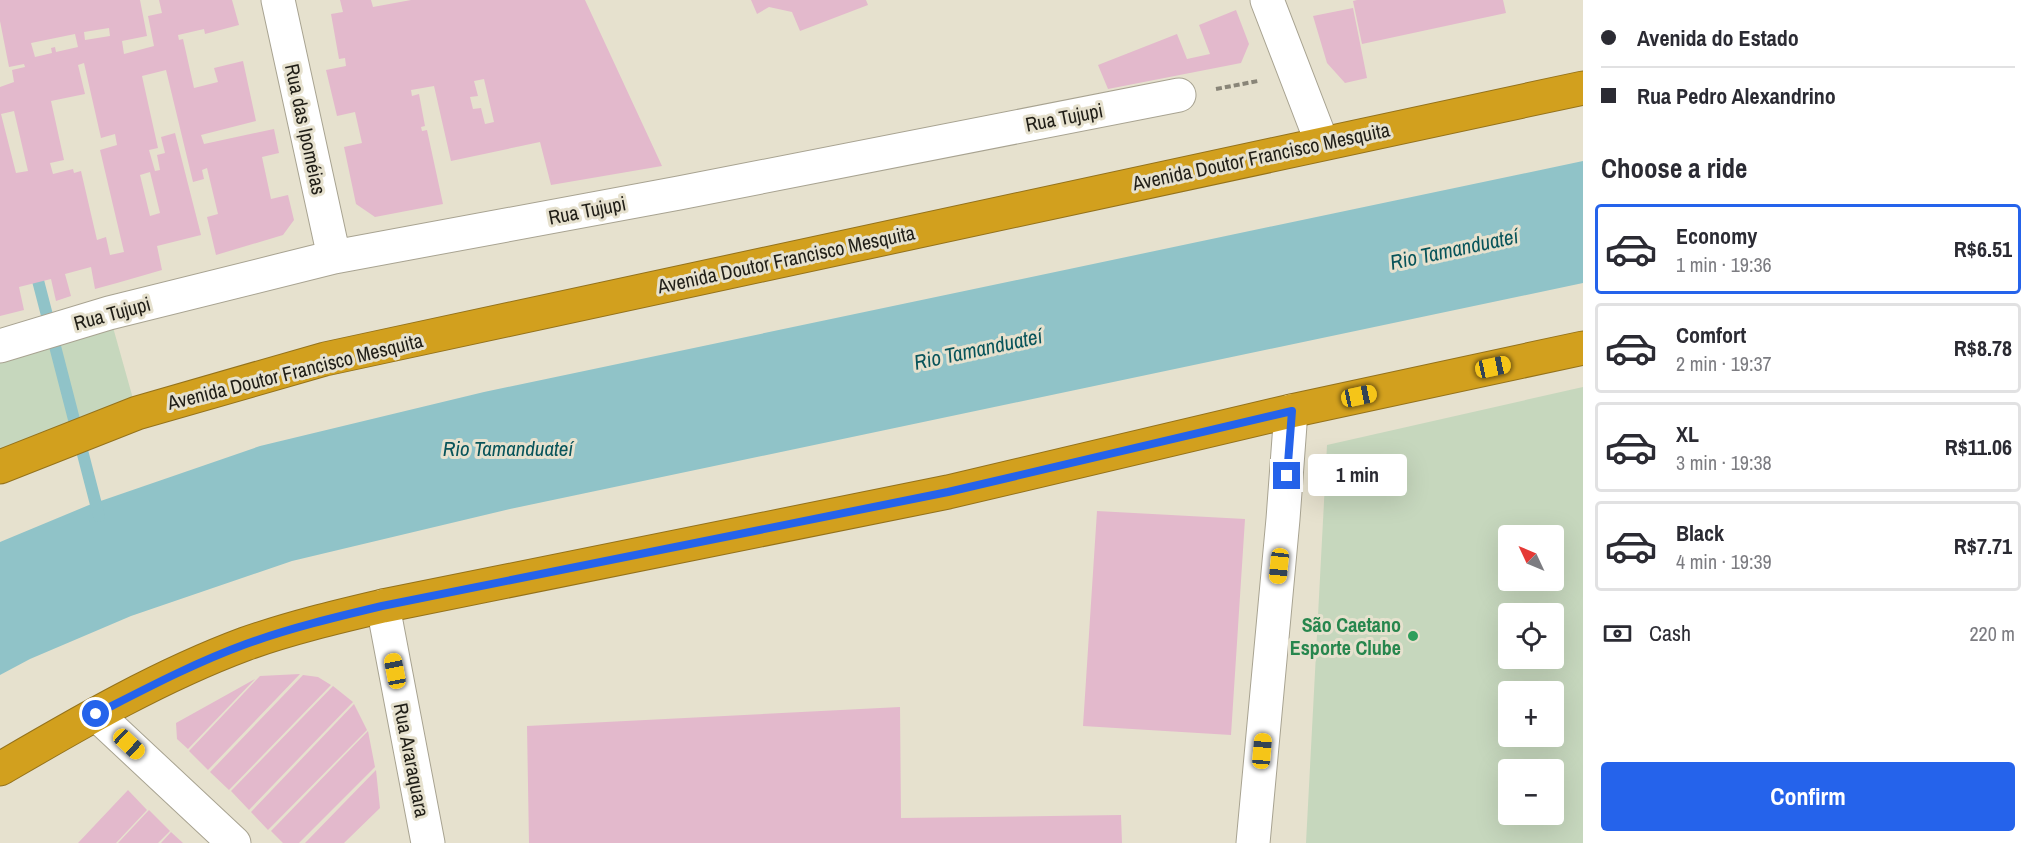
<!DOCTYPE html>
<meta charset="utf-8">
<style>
:root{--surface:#fff;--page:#f2f2f3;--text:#2b2b33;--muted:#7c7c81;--line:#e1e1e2;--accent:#2563eb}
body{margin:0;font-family:"Archivo Narrow",sans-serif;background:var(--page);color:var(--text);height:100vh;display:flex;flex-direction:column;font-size:22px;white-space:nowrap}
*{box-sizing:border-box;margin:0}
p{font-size:20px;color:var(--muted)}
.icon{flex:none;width:33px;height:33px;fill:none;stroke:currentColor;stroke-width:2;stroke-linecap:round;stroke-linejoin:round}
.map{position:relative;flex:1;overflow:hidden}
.details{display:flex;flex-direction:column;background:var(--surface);width:450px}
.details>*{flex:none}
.top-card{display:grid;align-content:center;height:132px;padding:0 18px;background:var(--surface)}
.needle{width:39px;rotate:314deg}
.controls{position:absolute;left:1498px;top:525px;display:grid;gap:12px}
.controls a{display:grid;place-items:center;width:66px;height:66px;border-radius:6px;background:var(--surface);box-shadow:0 6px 24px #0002;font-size:30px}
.end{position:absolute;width:27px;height:27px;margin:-14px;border:8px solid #2563eb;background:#fff;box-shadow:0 0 0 3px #fff}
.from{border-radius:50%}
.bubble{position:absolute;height:42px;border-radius:6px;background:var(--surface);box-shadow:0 6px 24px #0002;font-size:20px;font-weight:700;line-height:42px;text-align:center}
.car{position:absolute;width:18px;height:36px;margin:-18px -9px;border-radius:8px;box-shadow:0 0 4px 2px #0007;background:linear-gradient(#f5c518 24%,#345 0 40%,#f5c518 0 76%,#345 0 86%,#f5c518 0)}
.top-card b{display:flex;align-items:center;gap:21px;height:57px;font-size:22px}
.top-card b+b{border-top:2px solid var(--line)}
.top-card i{width:15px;height:15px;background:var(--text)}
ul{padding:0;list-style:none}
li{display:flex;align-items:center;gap:18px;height:90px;margin:0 12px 9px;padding:0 6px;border:3px solid var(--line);border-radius:6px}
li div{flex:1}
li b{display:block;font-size:22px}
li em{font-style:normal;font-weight:700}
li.selected{border-color:var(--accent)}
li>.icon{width:54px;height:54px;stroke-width:1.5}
h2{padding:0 18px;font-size:27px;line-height:72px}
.pay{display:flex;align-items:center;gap:15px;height:66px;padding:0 18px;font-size:22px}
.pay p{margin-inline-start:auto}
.primary-button{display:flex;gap:12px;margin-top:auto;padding:12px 18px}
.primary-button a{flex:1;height:69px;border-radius:6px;background:var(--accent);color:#fff;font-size:24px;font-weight:700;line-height:69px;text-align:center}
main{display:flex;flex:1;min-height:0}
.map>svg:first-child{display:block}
</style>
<main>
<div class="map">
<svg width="1583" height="843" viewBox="0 0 1583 843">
<rect width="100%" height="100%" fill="#e6e1ce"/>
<path fill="#c6d7bd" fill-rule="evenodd" d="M 109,313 L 137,413 L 0,467 L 0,346 Z
M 1583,387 L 1583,843 L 1306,843 L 1327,445 ZM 1509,536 L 1554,536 L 1554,580 L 1509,580 ZM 1509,614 L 1554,614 L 1554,658 L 1509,658 ZM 1509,692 L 1554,692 L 1554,736 L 1509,736 ZM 1509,770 L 1554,770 L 1554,814 L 1509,814 Z"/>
<path fill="#90c3c8" d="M 1583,161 L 1583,283 L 510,509 L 292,561 L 131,616 L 30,659 L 0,675 L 0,542 L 89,505 L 260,446 L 484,392 Z"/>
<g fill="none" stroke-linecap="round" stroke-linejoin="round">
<path stroke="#90c3c8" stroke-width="12" d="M 35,269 L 99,516"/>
</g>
<path fill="#e3b9cc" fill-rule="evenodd" d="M 0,0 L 140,0 L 147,36 L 122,41 L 124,54 L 154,46 L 148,16 L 162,13 L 159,0 L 232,0 L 239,25 L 205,34 L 204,29 L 178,35 L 179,40 L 183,39 L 194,88 L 218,82 L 214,68 L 243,61 L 256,121 L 201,135 L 204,144 L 274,129 L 279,153 L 262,157 L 271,199 L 288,195 L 294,220 L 283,235 L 216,255 L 207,217 L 218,214 L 207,168 L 202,170 L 204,179 L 193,182 L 166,70 L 142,76 L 158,148 L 149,150 L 155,171 L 160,170 L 157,155 L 165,153 L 161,137 L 175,133 L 201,235 L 157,246 L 162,270 L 117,283 L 95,289 L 91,267 L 65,274 L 71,296 L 56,301 L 51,279 L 19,287 L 24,310 L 0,316 L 0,87 L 14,82 L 12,70 L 25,67 L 24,64 L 9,67 L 0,21 ZM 109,28 L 110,36 L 85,40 L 84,32 ZM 75,34 L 78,47 L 56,52 L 55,47 L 51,48 L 52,53 L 35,57 L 31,43 ZM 84,63 L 101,138 L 115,134 L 117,145 L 100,150 L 124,252 L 110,255 L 106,237 L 97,240 L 81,171 L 74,173 L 73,169 L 53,174 L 50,163 L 64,160 L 51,101 L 85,94 L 78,65 ZM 14,111 L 28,171 L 16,173 L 1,114 ZM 150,172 L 160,213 L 150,216 L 140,175 Z
M 340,0 L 371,0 L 373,7 L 411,0 L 585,0 L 662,166 L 551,185 L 540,142 L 451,161 L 434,86 L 411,90 L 412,96 L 419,94 L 425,126 L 421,127 L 422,131 L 427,130 L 443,204 L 375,217 L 356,204 L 344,147 L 362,143 L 355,112 L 337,116 L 326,70 L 346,66 L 345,58 L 339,59 L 331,14 L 343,12 ZM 484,79 L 494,122 L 485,124 L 481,108 L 473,109 L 470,97 L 478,96 L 474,81 Z
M 751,0 L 866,0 L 868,5 L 800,31 L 792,12 L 769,7 L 757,14 Z
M 1357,0 L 1503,0 L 1506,13 L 1362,44 L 1353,1 Z
M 1353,8 L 1367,78 L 1345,83 L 1327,63 L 1313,16 Z
M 1236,10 L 1249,44 L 1241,63 L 1108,89 L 1098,65 L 1177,34 L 1187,59 L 1210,54 L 1199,25 Z
M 1097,511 L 1245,519 L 1231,735 L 1083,726 Z
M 300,674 L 208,770 L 189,751 L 260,676 Z
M 303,675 L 318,677 L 331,685 L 229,790 L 210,772 Z
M 255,679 L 188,749 L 177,739 L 176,723 Z
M 333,686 L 353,702 L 249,810 L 231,791 Z
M 354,704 L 367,730 L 268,830 L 251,812 Z
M 900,707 L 901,818 L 1121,815 L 1122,843 L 529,843 L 527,726 Z
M 368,731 L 375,767 L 299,843 L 283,843 L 271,831 Z
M 376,770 L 380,808 L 344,843 L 305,843 Z
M 128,790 L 147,810 L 116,843 L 78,843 Z
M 149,810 L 170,831 L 158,843 L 118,843 Z
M 171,832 L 183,843 L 161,843 Z"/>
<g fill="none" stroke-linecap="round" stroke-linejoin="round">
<g stroke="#a8a391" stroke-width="35">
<path id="street" d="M 278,0 L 334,257
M 1267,0 L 1322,143
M 0,346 L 109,313 L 334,257 L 679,193 L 1179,95
M 383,606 L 428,843
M 96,714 L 234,843
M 1253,843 L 1283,519 L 1291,411"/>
</g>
<g stroke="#94721c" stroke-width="35">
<path id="highway" d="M 0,467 L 137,413 L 325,359 L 1583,88
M 0,769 C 79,723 159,676 245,644 C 290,628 336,617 383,606 L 948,492 L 1291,411 L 1583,348"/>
</g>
<path stroke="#898578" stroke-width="4" stroke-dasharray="6 3" stroke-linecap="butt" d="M 1216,89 L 1258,81"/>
<use href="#street" stroke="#fff" stroke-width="33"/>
<use href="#highway" stroke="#d2a01e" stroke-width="33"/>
</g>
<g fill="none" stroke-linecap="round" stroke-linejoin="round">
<path stroke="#2563eb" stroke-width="8" d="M 96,714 C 145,689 194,663 246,644 C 290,628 336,617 382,606 L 948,492 L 1292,411 L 1287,476"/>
</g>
<circle fill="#2e9e5b" stroke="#e6e1ce" stroke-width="2" cx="1413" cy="636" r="6"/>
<g text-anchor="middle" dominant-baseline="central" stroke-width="6" stroke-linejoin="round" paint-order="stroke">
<g font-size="20" fill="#201e17" stroke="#e6e1ce">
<text transform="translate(1064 117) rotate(-11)">Rua Tujupi</text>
<text transform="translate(306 129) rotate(78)">Rua das Ipoméias</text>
<text transform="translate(1261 156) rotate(-12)">Avenida Doutor Francisco Mesquita</text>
<text transform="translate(587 210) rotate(-11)">Rua Tujupi</text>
<text transform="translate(786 259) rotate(-12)">Avenida Doutor Francisco Mesquita</text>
<text transform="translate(112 313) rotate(-15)">Rua Tujupi</text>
<text transform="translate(295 371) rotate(-14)">Avenida Doutor Francisco Mesquita</text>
<text transform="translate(412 760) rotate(79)">Rua Araraquara</text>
</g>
<g font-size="20" font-weight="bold" fill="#27864d" stroke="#e6e1ce" text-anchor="end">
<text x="1401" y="624">São Caetano<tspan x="1401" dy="23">Esporte Clube</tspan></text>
</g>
<g font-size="21" font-style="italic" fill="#08545a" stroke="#e6e1ce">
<text transform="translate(1454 249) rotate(-12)">Rio Tamanduateí</text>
<text transform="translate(978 349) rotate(-12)">Rio Tamanduateí</text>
<text x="508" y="448">Rio Tamanduateí</text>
</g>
</g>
</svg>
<div class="controls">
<a><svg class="needle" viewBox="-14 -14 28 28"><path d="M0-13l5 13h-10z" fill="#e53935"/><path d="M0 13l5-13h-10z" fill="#7c7c81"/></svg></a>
<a><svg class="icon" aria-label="locate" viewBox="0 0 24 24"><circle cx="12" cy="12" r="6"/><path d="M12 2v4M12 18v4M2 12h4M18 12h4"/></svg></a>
<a>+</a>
<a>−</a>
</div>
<i class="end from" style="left:96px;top:714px"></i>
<i class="end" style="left:1287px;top:476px"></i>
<div class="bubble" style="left:1308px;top:454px;width:99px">1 min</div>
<i class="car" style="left:1493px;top:367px;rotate:78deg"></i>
<i class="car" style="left:1359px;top:396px;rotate:78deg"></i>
<i class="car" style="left:1279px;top:566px;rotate:186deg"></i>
<i class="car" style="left:395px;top:671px;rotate:349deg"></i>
<i class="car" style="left:129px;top:744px;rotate:133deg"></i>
<i class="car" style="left:1262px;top:751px;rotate:5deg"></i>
</div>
<section class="details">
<div class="top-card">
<b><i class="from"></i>Avenida do Estado</b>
<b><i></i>Rua Pedro Alexandrino</b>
</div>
<h2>Choose a ride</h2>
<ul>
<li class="selected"><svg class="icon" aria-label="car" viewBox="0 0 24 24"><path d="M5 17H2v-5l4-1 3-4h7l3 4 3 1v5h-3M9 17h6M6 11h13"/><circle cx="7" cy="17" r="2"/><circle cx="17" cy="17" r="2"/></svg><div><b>Economy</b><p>1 min · 19:36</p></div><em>R$6.51</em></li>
<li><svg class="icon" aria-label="car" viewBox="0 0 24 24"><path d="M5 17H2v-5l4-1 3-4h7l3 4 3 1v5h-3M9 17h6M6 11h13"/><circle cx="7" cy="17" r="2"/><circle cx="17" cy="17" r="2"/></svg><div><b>Comfort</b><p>2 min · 19:37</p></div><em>R$8.78</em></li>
<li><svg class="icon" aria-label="car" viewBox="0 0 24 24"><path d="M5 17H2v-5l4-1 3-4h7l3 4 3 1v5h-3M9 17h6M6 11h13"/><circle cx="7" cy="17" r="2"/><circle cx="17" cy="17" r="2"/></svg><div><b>XL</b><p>3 min · 19:38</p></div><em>R$11.06</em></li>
<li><svg class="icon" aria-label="car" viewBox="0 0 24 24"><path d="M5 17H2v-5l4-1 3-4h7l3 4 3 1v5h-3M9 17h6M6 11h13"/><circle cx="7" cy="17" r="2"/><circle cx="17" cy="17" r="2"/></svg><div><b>Black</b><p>4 min · 19:39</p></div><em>R$7.71</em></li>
</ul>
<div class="pay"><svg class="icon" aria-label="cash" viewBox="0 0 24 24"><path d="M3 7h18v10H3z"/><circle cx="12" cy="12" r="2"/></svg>Cash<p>220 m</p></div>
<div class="primary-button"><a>Confirm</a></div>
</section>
</main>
